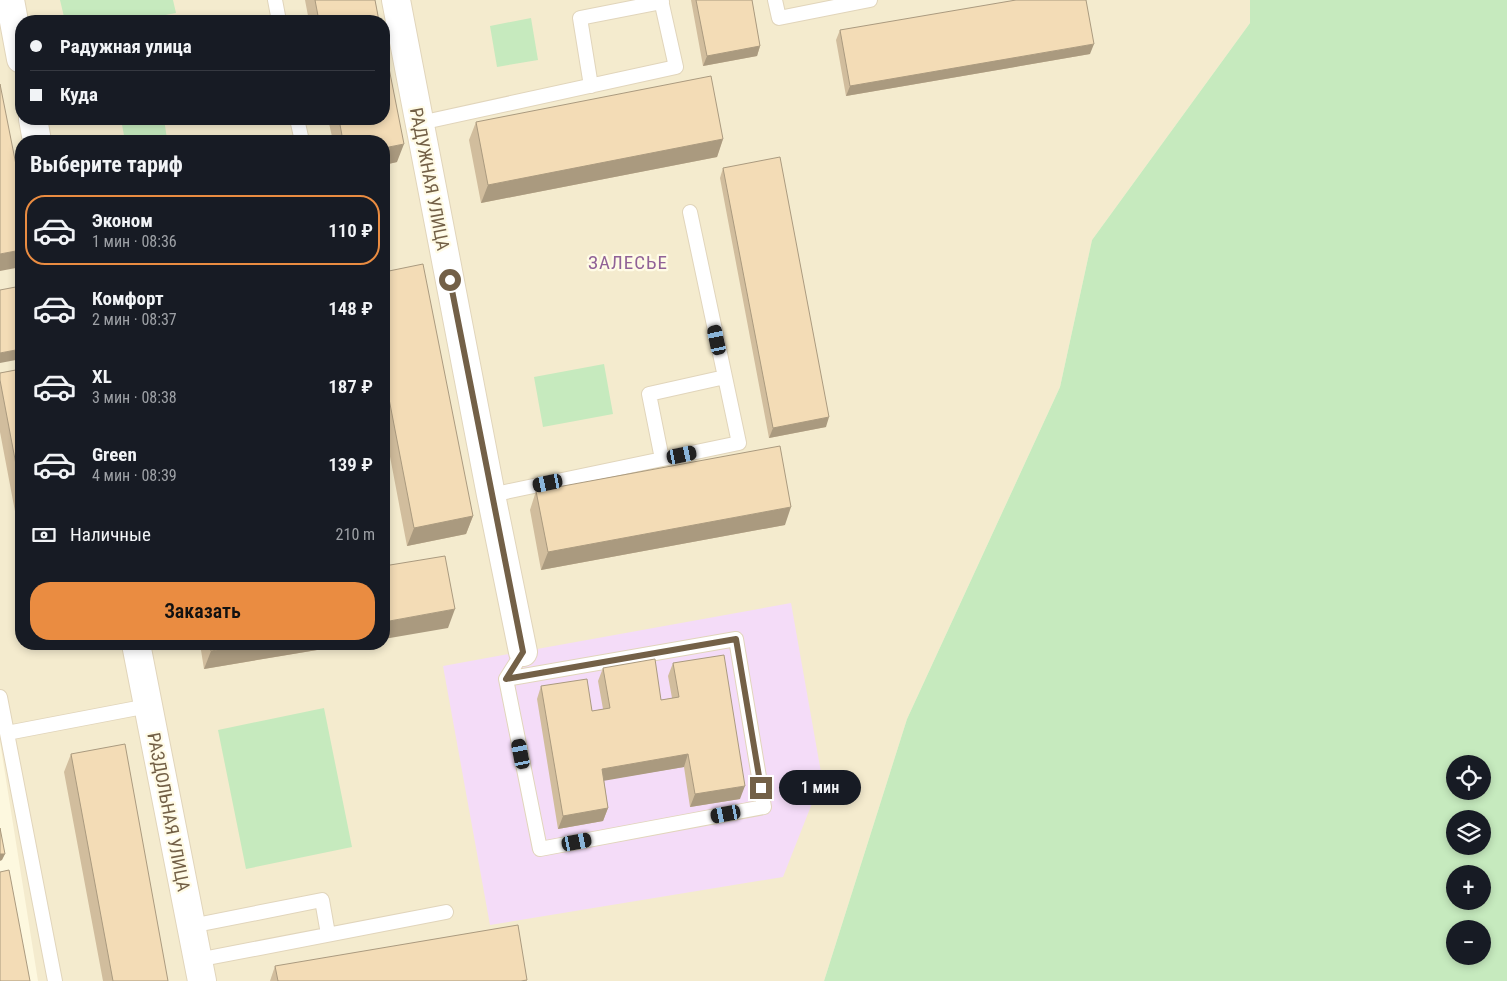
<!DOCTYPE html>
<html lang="ru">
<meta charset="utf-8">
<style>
:root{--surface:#171b24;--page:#242831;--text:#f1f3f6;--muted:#9ea1a6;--line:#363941;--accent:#ea8c41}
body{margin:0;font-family:"Roboto Condensed",sans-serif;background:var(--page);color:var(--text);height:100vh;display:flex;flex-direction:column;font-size:19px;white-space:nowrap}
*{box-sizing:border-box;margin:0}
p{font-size:16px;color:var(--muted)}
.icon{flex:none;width:28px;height:28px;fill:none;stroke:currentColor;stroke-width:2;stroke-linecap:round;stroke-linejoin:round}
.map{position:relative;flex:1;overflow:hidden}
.drawer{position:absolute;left:15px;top:135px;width:375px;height:515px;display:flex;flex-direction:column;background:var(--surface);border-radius:20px;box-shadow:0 2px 8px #0003}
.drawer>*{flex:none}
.hud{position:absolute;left:15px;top:15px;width:375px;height:110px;border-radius:20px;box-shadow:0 2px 8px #0003;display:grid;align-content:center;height:110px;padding:0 15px;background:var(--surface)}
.fabs{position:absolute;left:1446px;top:755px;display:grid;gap:10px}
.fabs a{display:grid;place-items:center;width:45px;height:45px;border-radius:50%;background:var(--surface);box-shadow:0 2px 8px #0003;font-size:25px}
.end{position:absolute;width:22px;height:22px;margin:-11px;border:6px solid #736047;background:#fff;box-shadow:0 0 0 2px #fff}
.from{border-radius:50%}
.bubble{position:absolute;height:35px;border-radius:18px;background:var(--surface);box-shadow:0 2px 8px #0003;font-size:16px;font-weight:600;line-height:35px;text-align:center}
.car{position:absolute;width:15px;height:30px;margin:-15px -8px;border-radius:6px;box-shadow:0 0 4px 1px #0007;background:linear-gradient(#222 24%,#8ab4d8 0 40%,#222 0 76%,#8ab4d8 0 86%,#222 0)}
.hud b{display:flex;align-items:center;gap:18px;height:48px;font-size:19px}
.hud b+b{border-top:1px solid var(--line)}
.hud i{width:12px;height:12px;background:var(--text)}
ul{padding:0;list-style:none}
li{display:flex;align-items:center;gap:15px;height:70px;margin:0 10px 8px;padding:0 5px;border:2px solid transparent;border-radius:20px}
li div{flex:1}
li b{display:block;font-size:19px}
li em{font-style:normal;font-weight:600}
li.current{border-color:var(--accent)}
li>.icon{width:45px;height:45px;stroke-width:1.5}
h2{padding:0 15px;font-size:22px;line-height:60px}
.pay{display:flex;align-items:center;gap:12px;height:55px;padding:0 15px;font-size:19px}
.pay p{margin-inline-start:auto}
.action{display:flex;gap:10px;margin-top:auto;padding:10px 15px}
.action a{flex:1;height:58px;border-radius:20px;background:var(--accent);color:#111;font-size:20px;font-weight:600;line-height:58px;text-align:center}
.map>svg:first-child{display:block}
</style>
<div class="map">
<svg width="1507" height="981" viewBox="0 0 1507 981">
<rect width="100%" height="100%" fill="#fdf8df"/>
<path fill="#f4ebce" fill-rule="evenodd" d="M 0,0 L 1250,0 L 1250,23 L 1092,240 L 1060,387 L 907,719 L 824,981 L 38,981 L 0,742 ZM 21,21 L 384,21 L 384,119 L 21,119 ZM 21,141 L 384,141 L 384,644 L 21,644 Z"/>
<path fill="#f4dcf8" d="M 791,603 L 822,778 L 783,877 L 490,925 L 443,666 Z"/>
<path fill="#c6eabe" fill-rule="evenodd" d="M 60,0 L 173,0 L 176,13 L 134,21 L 65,21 Z
M 1250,0 L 1507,0 L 1507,981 L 824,981 L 907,719 L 1060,387 L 1092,240 L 1250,23 ZM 1455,764 L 1482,764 L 1482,791 L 1455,791 ZM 1455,819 L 1482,819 L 1482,846 L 1455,846 ZM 1455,874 L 1482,874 L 1482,901 L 1455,901 ZM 1455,929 L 1482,929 L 1482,956 L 1455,956 Z
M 531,18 L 538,60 L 497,67 L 490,26 Z
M 121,119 L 164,119 L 167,139 L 152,141 L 125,141 Z
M 604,364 L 613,414 L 543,427 L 534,377 Z
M 324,708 L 352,847 L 246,869 L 218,730 Z"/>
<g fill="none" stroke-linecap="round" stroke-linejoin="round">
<g stroke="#e1d5bb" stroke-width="16">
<path id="lane" d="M 275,0 L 279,21
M 775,0 L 779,18 L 870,0
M 591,86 L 580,18 L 662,2
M 297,119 L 302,141
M 420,123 L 676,67 L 661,0
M 662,459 L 649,394 L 725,377
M 491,495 L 739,443 L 690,212
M 506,679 L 736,639 L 764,807 L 540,849 L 506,679 L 523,652
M 0,697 L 55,981
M 7,733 L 148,706
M 191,926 L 322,900 L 328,934
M 197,960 L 446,912"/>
</g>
<g stroke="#e1d5bb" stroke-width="30">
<path id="street" d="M 10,0 L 21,59
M 396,0 L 491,495 L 523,652
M 33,119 L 37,141
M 136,644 L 202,981"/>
</g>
<use href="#lane" stroke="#fff" stroke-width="14"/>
<use href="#street" stroke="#fff" stroke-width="28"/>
</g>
<path fill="#d1bd9d" d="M 305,0 L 375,0 L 379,21 L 309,21 Z
M 691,0 L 752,0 L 760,46 L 757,56 L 703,66 Z
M 840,30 L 1090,54 L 846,96 L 836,40 Z
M 328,119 L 384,119 L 397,162 L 384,165 L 384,141 L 333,141 Z
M 476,122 L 723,139 L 717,157 L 481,203 L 469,140 Z
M 723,168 L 826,427 L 769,438 L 720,178 Z
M 384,272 L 473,516 L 466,534 L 407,546 L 384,425 Z
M 21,369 L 21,543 L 0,432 L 0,373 Z
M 536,491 L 785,525 L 541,570 L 530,510 Z
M 41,644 L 77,644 L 42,650 Z
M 200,644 L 353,644 L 204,669 Z
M 673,663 L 740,799 L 690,807 L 684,767 L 604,780 L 608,808 L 603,821 L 558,829 L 537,699 L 541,686 L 592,711 L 603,709 L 598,681 L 603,668 L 661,700 L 672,698 L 668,676 Z
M 71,754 L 168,981 L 103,981 L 64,772 Z
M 275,966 L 527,980 L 527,981 L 270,981 Z"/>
<path fill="#aa9a7f" d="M 1094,44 L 1090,54 L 846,96 L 850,86 Z
M 760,46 L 757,56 L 703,66 L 707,56 Z
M 723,139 L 717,157 L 481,203 L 488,185 Z
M 404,144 L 397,162 L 384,165 L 384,148 Z
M 21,250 L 21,267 L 0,271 L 0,254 Z
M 21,349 L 21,359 L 0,363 L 0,353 Z
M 829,417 L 826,427 L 769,438 L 773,428 Z
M 791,507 L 785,525 L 541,570 L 548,552 Z
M 473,516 L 466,534 L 407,546 L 414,528 Z
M 455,609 L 448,628 L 384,639 L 384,622 Z
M 44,644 L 77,644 L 42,650 Z
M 254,644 L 353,644 L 204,669 L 211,651 Z
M 688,754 L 684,767 L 597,782 L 602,769 Z
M 745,786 L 740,799 L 690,807 L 695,794 Z
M 608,808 L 603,821 L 558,829 L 563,816 Z
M 0,854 L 5,854 L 2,860 L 0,861 Z"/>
<path fill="#f3dcb6" stroke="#aa9a7f" d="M 315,0 L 375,0 L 379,21 L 319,21 Z
M 696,0 L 752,0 L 760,46 L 707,56 Z
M 1016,0 L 1086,0 L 1094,44 L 850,86 L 840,30 Z
M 384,43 L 404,144 L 384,148 L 384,141 L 343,141 L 339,119 L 384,119 Z
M 711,76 L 723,139 L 488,185 L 476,122 Z
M 0,84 L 21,190 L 21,250 L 0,254 Z
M 780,157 L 829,417 L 773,428 L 723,168 Z
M 423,264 L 473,516 L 414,528 L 384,373 L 384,272 Z
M 21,286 L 21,349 L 0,353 L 0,290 Z
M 21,369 L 21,491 L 0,380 L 0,373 Z
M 780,446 L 791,507 L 548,552 L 536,491 Z
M 445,556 L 455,609 L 384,622 L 384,566 Z
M 209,644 L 254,644 L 211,651 Z
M 724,655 L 745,786 L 695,794 L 688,754 L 602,769 L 608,808 L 563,816 L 541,686 L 587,679 L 592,711 L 610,708 L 603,668 L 655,659 L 661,700 L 679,697 L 673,663 Z
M 125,744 L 168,981 L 113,981 L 71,754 Z
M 0,828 L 5,854 L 0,854 Z
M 9,870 L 30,981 L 0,981 L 0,872 Z
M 518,925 L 527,980 L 521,981 L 278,981 L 275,966 Z"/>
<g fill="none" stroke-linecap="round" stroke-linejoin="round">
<path stroke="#736047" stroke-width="6" d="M 450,280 L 523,652 L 506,679 L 736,639 L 761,788"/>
</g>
<g text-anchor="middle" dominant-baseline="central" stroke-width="4.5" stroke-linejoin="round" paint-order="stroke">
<g font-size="18" fill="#736047" stroke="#fffbe6">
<text transform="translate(430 179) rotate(79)">РАДУЖНАЯ УЛИЦА</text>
<text transform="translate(169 812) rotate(79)">РАЗДОЛЬНАЯ УЛИЦА</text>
</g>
<g font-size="19" letter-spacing="1" fill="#916297" stroke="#fffbe6">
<text x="628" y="262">ЗАЛЕСЬЕ</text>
</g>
</g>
</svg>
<div class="fabs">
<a><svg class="icon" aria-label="locate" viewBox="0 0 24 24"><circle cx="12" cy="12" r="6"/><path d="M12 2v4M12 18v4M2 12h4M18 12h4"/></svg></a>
<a><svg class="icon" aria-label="layers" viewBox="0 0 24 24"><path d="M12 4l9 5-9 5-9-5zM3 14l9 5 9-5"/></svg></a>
<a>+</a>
<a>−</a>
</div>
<i class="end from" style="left:450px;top:280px"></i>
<i class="end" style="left:761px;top:788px"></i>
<div class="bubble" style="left:779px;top:770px;width:82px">1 мин</div>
<i class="car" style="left:717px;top:340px;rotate:348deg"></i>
<i class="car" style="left:682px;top:455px;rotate:78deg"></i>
<i class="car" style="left:548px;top:483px;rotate:258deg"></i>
<i class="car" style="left:521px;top:754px;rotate:349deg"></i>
<i class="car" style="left:726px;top:814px;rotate:259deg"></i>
<i class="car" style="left:577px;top:842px;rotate:79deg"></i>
<div class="hud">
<b><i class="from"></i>Радужная улица</b>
<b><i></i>Куда</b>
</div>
<section class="drawer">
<h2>Выберите тариф</h2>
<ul>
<li class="current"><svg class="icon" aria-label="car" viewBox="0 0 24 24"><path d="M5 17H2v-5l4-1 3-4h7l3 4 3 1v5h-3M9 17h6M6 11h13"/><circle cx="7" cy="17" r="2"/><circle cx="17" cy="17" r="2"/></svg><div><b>Эконом</b><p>1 мин · 08:36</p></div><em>110 ₽</em></li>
<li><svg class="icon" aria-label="car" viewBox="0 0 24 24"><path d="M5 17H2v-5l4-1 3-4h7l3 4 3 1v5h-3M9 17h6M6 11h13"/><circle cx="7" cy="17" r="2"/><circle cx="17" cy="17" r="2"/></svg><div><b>Комфорт</b><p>2 мин · 08:37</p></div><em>148 ₽</em></li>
<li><svg class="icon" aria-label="car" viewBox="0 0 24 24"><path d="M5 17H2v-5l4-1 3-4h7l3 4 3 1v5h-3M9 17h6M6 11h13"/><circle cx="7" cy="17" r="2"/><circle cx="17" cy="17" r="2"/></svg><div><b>XL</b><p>3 мин · 08:38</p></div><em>187 ₽</em></li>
<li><svg class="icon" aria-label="car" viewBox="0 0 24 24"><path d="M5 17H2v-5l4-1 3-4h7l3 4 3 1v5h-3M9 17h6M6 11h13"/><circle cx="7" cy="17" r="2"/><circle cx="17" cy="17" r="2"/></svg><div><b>Green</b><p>4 мин · 08:39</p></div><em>139 ₽</em></li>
</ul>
<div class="pay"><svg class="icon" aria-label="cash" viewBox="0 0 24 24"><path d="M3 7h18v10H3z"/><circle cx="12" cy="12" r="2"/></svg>Наличные<p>210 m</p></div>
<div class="action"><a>Заказать</a></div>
</section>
</div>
